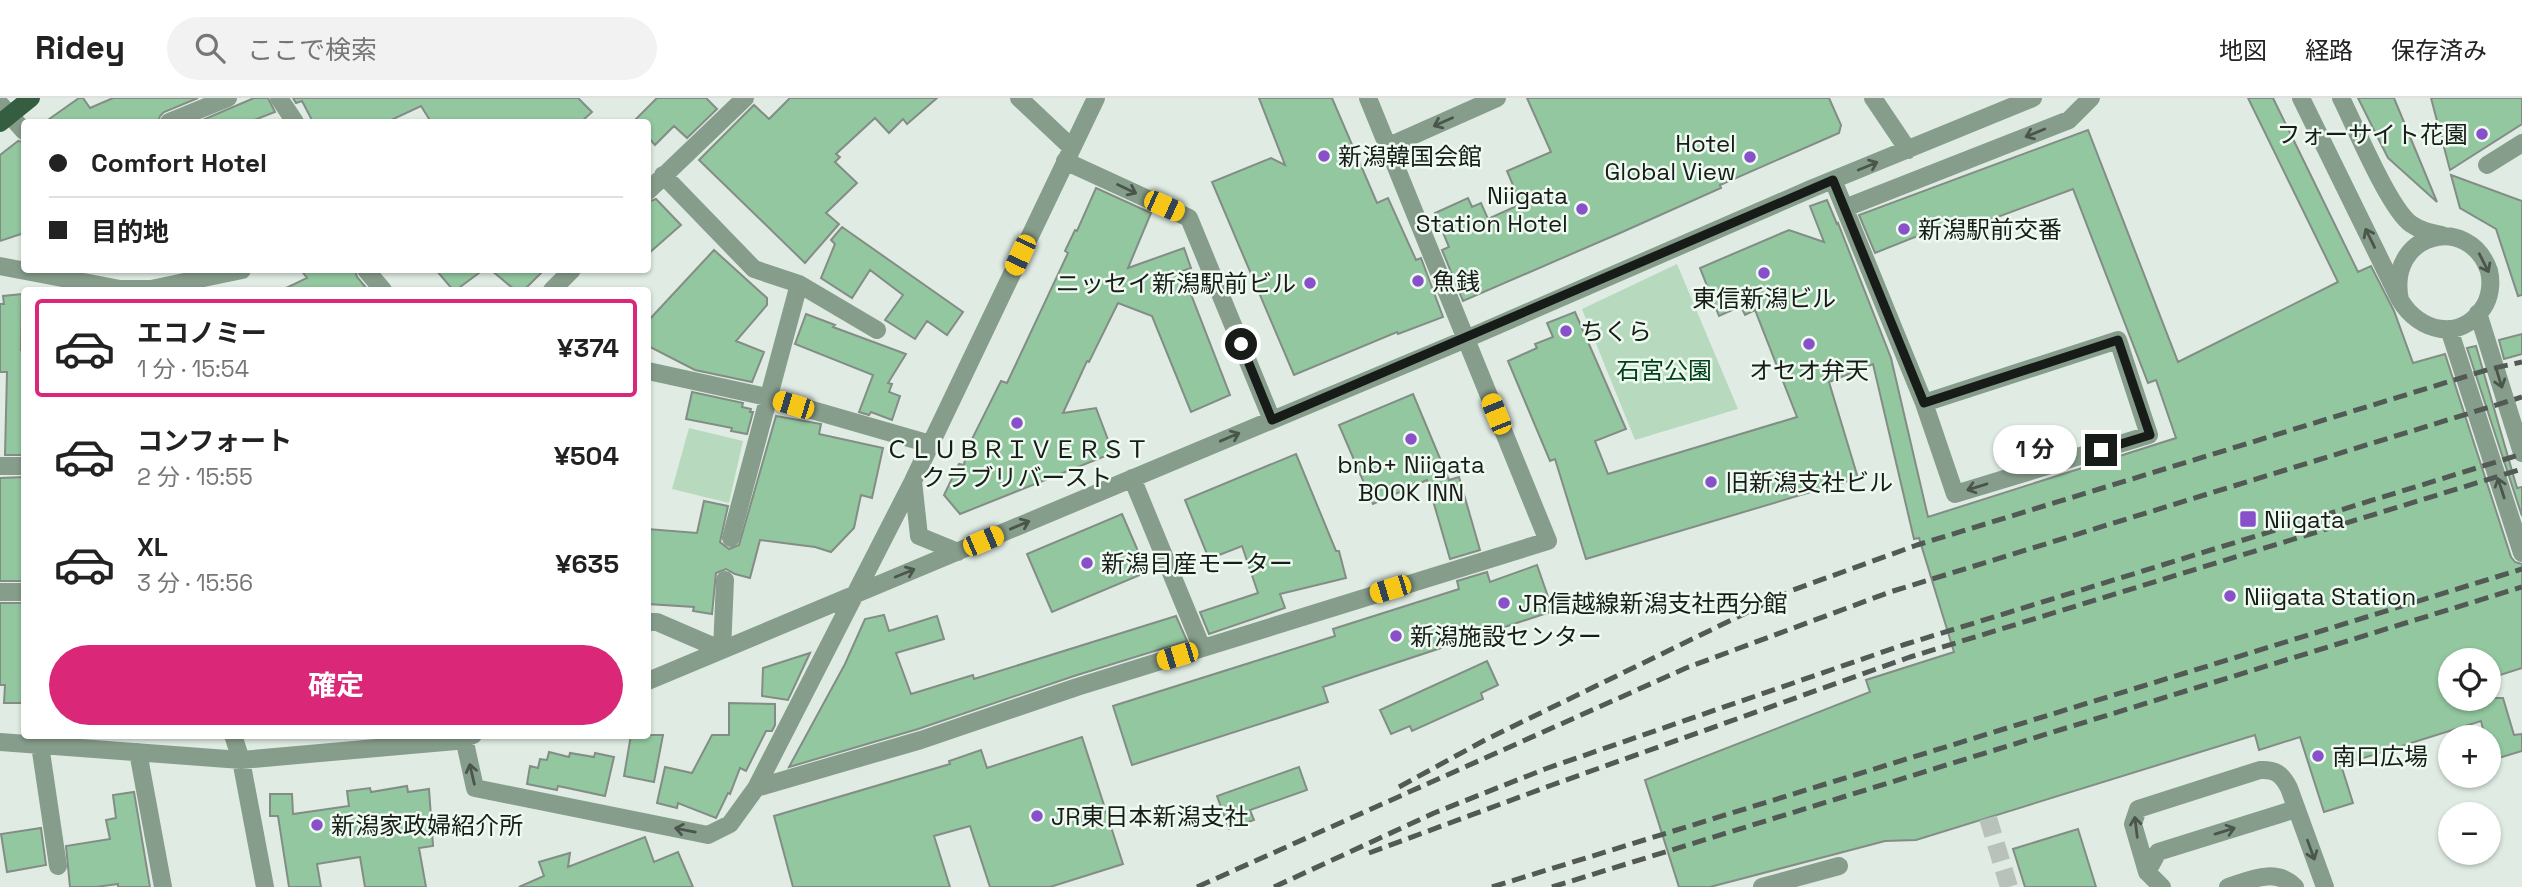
<!DOCTYPE html>
<html lang="ja">
<meta charset="utf-8">
<style>
:root{--surface:#fff;--page:#f2f2f2;--text:#222;--muted:#767676;--line:#e0e0e0;--accent:#db2777}
body{margin:0;font-family:"Space Grotesk","Noto Sans JP",sans-serif;background:var(--page);color:var(--text);height:100vh;display:flex;flex-direction:column;font-size:26px;white-space:nowrap}
*{box-sizing:border-box;margin:0}
p{font-size:23px;color:var(--muted)}
.icon{flex:none;width:38px;height:38px;fill:none;stroke:currentColor;stroke-width:2;stroke-linecap:round;stroke-linejoin:round}
.map{position:relative;flex:1;overflow:hidden}
.sheet{position:absolute;left:21px;top:189px;width:630px;height:452px;display:flex;flex-direction:column;background:var(--surface);border-radius:7px;box-shadow:0 2px 5px #0004}
.sheet>*{flex:none}
.hud{position:absolute;left:21px;top:21px;width:630px;height:154px;border-radius:7px;box-shadow:0 2px 5px #0004;display:grid;align-content:center;height:154px;padding:0 28px;background:var(--surface)}
.controls{position:absolute;left:2438px;top:550px;display:grid;gap:14px}
.controls a{display:grid;place-items:center;width:63px;height:63px;border-radius:50%;background:var(--surface);box-shadow:0 2px 5px #0004;font-size:35px}
.end{position:absolute;width:32px;height:32px;margin:-16px;border:9px solid #181c19;background:#fff;box-shadow:0 0 0 4px #fff}
.from{border-radius:50%}
.bubble{position:absolute;height:49px;border-radius:24px;background:var(--surface);box-shadow:0 2px 5px #0004;font-size:23px;font-weight:700;line-height:49px;text-align:center}
.car{position:absolute;width:21px;height:42px;margin:-21px -10px;border-radius:9px;box-shadow:0 0 5px 2px #0007;background:linear-gradient(#f5c518 24%,#345 0 40%,#f5c518 0 76%,#345 0 86%,#f5c518 0)}
.hud b{display:flex;align-items:center;gap:24px;height:66px;font-size:26px}
.hud b+b{border-top:2px solid var(--line)}
.hud i{width:18px;height:18px;background:var(--text)}
ul{padding:12px 0 0;list-style:none}
li{display:flex;align-items:center;gap:21px;height:98px;margin:0 14px 10px;padding:0 14px;border:4px solid transparent;border-radius:7px}
li div{flex:1}
li b{display:block;font-size:26px}
li em{font-style:normal;font-weight:700}
li.current{border-color:var(--accent)}
li>.icon{width:63px;height:63px;stroke-width:1.5}
.action{display:flex;gap:14px;margin-top:auto;padding:14px 28px}
.action a{flex:1;height:80px;border-radius:42px;background:var(--accent);color:#fff;font-size:28px;font-weight:700;line-height:80px;text-align:center}
header{display:flex;align-items:center;gap:42px;box-sizing:border-box;height:98px;padding:0 35px;background:var(--surface);border-bottom:2px solid var(--line)}
header strong{font-size:33px}
nav{display:flex;gap:38px;margin-inline-start:auto;font-size:24px}
.search{width:490px;height:63px;background:var(--page);display:flex;align-items:center;gap:18px;box-sizing:border-box;padding:0 24px;border-radius:38px;color:var(--muted);font-size:26px}
.map>svg:first-child{display:block}
</style>
<header>
<strong>Ridey</strong>
<div class="search"><svg class="icon" aria-label="search" viewBox="0 0 24 24"><circle cx="10" cy="10" r="6"/><path d="M15 15l6 6"/></svg>ここで検索</div>
<nav><a>地図</a><a>経路</a><a>保存済み</a></nav>
</header>
<div class="map">
<svg width="2522" height="789" viewBox="0 0 2522 789">
<rect width="100%" height="100%" fill="#e0ece3"/>
<path fill="#b7dabf" d="M 1677,166 L 1738,311 L 1635,342 L 1582,211 Z
M 689,330 L 743,343 L 729,405 L 672,391 Z"/>
<path fill="#92c79f" stroke="#838d85" stroke-width="2" d="M 79,0 L 83,0 L 90,10 L 113,0 L 198,0 L 164,14 L 160,18 L 158,24 L 45,24 Z
M 254,0 L 268,0 L 275,14 L 249,24 L 198,24 Z
M 293,0 L 578,0 L 592,14 L 581,24 L 431,24 L 421,8 L 387,24 L 313,24 L 302,3 L 296,5 Z
M 657,0 L 706,0 L 717,11 L 687,40 L 674,28 L 655,47 L 648,39 L 648,24 L 633,24 Z
M 790,0 L 937,0 L 907,26 L 903,21 L 889,35 L 875,20 L 836,56 L 840,59 L 835,64 L 857,85 L 826,115 L 839,126 L 805,165 L 699,62 L 754,7 L 769,21 Z
M 1259,0 L 1332,0 L 1377,105 L 1388,100 L 1416,162 L 1421,160 L 1443,219 L 1398,236 L 1397,234 L 1294,277 L 1212,84 L 1271,60 L 1285,67 Z
M 1527,0 L 1829,0 L 1841,27 L 1839,35 L 1720,87 L 1721,90 L 1620,135 L 1463,203 L 1442,152 L 1449,149 L 1435,115 L 1468,100 L 1472,109 L 1481,105 L 1488,121 L 1521,106 L 1507,73 L 1551,54 Z
M 2248,0 L 2273,0 L 2358,174 L 2371,168 L 2394,213 L 2413,265 L 2445,256 L 2511,459 L 2515,464 L 2522,466 L 2522,570 L 2488,581 L 2488,562 L 2450,562 L 2450,600 L 2503,600 L 2514,637 L 2522,636 L 2522,653 L 2492,662 L 2488,639 L 2485,639 L 2481,623 L 2341,667 L 2353,705 L 2324,714 L 2300,639 L 2259,652 L 2255,637 L 1916,742 L 1885,743 L 1710,789 L 1679,789 L 1645,682 L 1870,594 L 1866,582 L 1954,554 L 1919,440 L 1914,441 L 1873,266 L 1829,284 L 1858,380 L 1586,461 L 1555,361 L 1550,363 L 1508,263 L 1537,250 L 1535,246 L 1553,239 L 1547,225 L 1575,214 L 1626,331 L 1595,343 L 1608,376 L 1797,319 L 1755,212 L 1745,217 L 1741,208 L 1719,218 L 1700,170 L 1789,132 L 1824,144 L 1810,108 L 1827,102 L 1837,126 L 1838,125 L 1891,260 L 1928,419 L 2176,340 L 2156,282 L 2148,285 L 2073,91 L 1968,130 L 1955,123 L 1875,155 L 1859,117 L 2088,32 L 2178,264 L 2338,184 Z
M 2358,0 L 2394,0 L 2437,104 L 2388,60 Z
M 2431,0 L 2522,0 L 2522,26 L 2450,72 Z
M 18,43 L 24,44 L 24,135 L 0,143 L 0,57 Z
M 2451,77 L 2522,103 L 2522,197 L 2518,198 L 2496,131 L 2460,110 Z
M 1096,90 L 1151,115 L 1128,170 L 1184,150 L 1191,170 L 1182,173 L 1230,297 L 1191,314 L 1152,218 L 1118,205 L 1089,264 L 1087,263 L 1063,315 L 1096,310 L 1113,355 L 960,416 L 944,397 L 959,366 L 964,367 L 967,351 L 1001,283 L 1007,285 L 1068,155 L 1065,153 L 1075,132 L 1077,133 Z
M 656,101 L 681,127 L 648,156 L 648,104 Z
M 842,129 L 963,214 L 947,237 L 927,223 L 915,241 L 885,222 L 903,197 L 870,172 L 852,200 L 821,180 L 835,146 L 831,142 Z
M 714,152 L 767,200 L 767,207 L 736,243 L 764,254 L 752,284 L 695,272 L 648,248 L 648,223 Z
M 301,172 L 355,172 L 357,179 L 368,192 L 282,192 L 307,180 Z
M 436,172 L 483,172 L 456,192 L 453,192 Z
M 491,172 L 544,172 L 524,192 L 515,192 Z
M 22,196 L 21,252 L 24,252 L 24,357 L 5,357 L 7,274 L 0,274 L 0,206 L 4,206 L 3,198 Z
M 806,216 L 835,227 L 833,229 L 906,256 L 888,285 L 892,286 L 889,294 L 900,298 L 892,322 L 871,314 L 869,317 L 859,314 L 873,277 L 795,246 Z
M 2522,236 L 2522,256 L 2504,261 L 2499,242 Z
M 2476,248 L 2517,390 L 2522,389 L 2522,418 L 2467,250 Z
M 692,294 L 743,305 L 742,309 L 751,311 L 750,314 L 753,314 L 747,336 L 731,333 L 732,330 L 686,321 Z
M 1413,296 L 1449,382 L 1459,379 L 1480,452 L 1450,461 L 1427,382 L 1373,406 L 1339,327 Z
M 776,318 L 821,326 L 819,336 L 883,350 L 872,400 L 861,397 L 854,430 L 831,454 L 815,449 L 760,442 L 750,480 L 735,476 L 726,471 L 716,475 L 712,516 L 693,513 L 694,509 L 648,506 L 648,431 L 697,435 L 704,403 L 728,408 L 720,444 L 729,451 L 739,447 Z
M 1296,356 L 1336,453 L 1339,453 L 1346,480 L 1280,496 L 1285,510 L 1209,536 L 1200,514 L 1258,495 L 1242,448 L 1209,461 L 1185,402 Z
M 24,379 L 24,483 L 0,483 L 0,380 Z
M 1122,416 L 1147,474 L 1052,514 L 1027,456 Z
M 1537,467 L 1553,513 L 1323,589 L 1328,604 L 1132,667 L 1113,608 L 1335,538 L 1333,531 L 1459,491 L 1457,483 L 1487,474 L 1490,484 Z
M 0,505 L 24,505 L 24,605 L 4,605 L 5,587 L 0,587 Z
M 884,517 L 889,533 L 937,518 L 944,541 L 896,555 L 911,596 L 973,577 L 974,581 L 1176,518 L 1187,543 L 1074,578 L 918,631 L 789,669 L 845,566 L 865,521 Z
M 810,555 L 788,602 L 762,598 L 763,570 Z
M 1487,563 L 1498,587 L 1481,595 L 1483,601 L 1412,633 L 1410,628 L 1391,636 L 1380,612 Z
M 729,605 L 775,606 L 775,627 L 772,633 L 766,633 L 746,673 L 740,670 L 730,696 L 728,695 L 716,720 L 678,705 L 677,710 L 657,705 L 665,669 L 692,675 L 712,637 L 729,637 Z
M 631,637 L 663,637 L 654,684 L 624,678 Z
M 1082,639 L 1123,766 L 1050,789 L 990,789 L 970,728 L 934,738 L 950,789 L 793,789 L 774,718 L 950,666 L 949,663 L 981,652 L 987,670 Z
M 549,654 L 569,659 L 570,655 L 594,659 L 595,655 L 614,659 L 605,698 L 558,688 L 557,692 L 527,686 L 530,668 L 538,670 L 540,661 L 547,662 Z
M 1299,669 L 1307,692 L 1250,712 L 1254,722 L 1229,731 L 1217,698 Z
M 407,688 L 408,694 L 429,691 L 433,748 L 419,750 L 426,789 L 365,789 L 360,759 L 317,766 L 321,789 L 289,789 L 278,718 L 270,718 L 270,696 L 292,696 L 293,716 L 349,708 L 347,693 L 370,690 L 371,694 Z
M 134,694 L 150,789 L 118,789 L 118,786 L 96,789 L 70,789 L 66,748 L 110,741 L 106,722 L 116,720 L 113,697 Z
M 41,730 L 46,767 L 7,774 L 1,736 Z
M 2078,731 L 2096,789 L 2025,789 L 2013,751 Z
M 645,739 L 654,764 L 678,754 L 693,789 L 519,789 L 544,778 L 539,764 L 570,755 L 568,769 Z"/>
<g fill="none" stroke-linecap="round" stroke-linejoin="round">
<path stroke="#b8c2bb" stroke-width="18" stroke-dasharray="18 9" stroke-linecap="butt" d="M 1988,720 L 2009,789"/>
<path stroke="#869d8b" stroke-width="18" d="M 279,0 L 295,24
M 1019,0 L 1072,50
M 1873,0 L 1908,52
M 2301,0 L 2400,202 C 2419,234 2460,244 2483,210 C 2490,200 2492,185 2489,173 C 2469,114 2386,135 2400,202
M 2341,0 C 2355,28 2389,110 2411,126 C 2421,133 2431,135 2442,137
M 0,6 L 24,33
M 169,24 L 228,0
M 1389,48 L 1497,0
M 1065,63 L 1189,120 L 1272,322
M 2487,67 L 2522,45
M 663,77 L 754,171 L 799,186 L 877,232
M 1833,82 L 1924,305 L 1955,396 L 2149,337 L 2118,242 L 1924,305
M 648,93 L 745,0
M 1845,110 L 2069,22 L 2091,0
M 0,168 L 120,191 L 151,191 L 242,172
M 366,172 L 383,192
M 552,192 L 572,172
M 2478,215 L 2522,355
M 2449,231 L 2522,455
M 648,273 L 767,299 L 930,346
M 0,368 L 24,368
M 1132,380 L 1202,550
M 913,383 L 919,438 L 958,454
M 731,440 L 799,186
M 0,494 L 24,494
M 648,524 L 657,524 L 722,552 L 725,482
M 648,583 L 1466,241 L 1813,90 L 2033,0
M 233,637 L 241,662 L 265,789
M 464,640 L 475,690 L 708,737 L 730,726 L 756,690 L 913,383 L 1096,0
M 0,644 L 241,662 L 456,643 L 473,637
M 40,647 L 58,768
M 138,654 L 163,789
M 756,690 L 921,642 L 1077,589 L 1548,443 L 1368,0
M 2147,774 L 2158,754 L 2296,711
M 1762,789 L 1839,768
M 2162,789 L 2147,774 L 2133,726 L 2138,711 L 2260,672 C 2275,671 2282,676 2289,690 L 2325,789
M 2228,789 C 2250,782 2276,769 2295,789"/>
<path stroke="#355e40" stroke-width="18" d="M 0,25 L 31,0"/>
<path stroke="#535955" stroke-width="5" stroke-dasharray="14 7" stroke-linecap="butt" d="M 1399,689 L 1485,642 L 1793,492 L 1917,447 L 2490,271 L 2522,264
M 1369,755 L 1552,687 L 1910,559 L 2522,371
M 1197,789 L 1686,570 L 1890,494 L 2522,299
M 1274,789 L 1434,715 L 1545,671 L 1903,547 L 2522,356
M 1492,789 L 2522,471
M 1552,789 L 2522,489"/>
</g>
<defs><path id="oneway-shaft" d="M-6 0H5M1.5-3L5.5 0L1.5 3" fill="none" stroke-width="1.6" stroke-linecap="round" stroke-linejoin="round" transform="scale(1.75)"/></defs>
<g stroke="#4a564c">
<use href="#oneway-shaft" transform="translate(1443 24) rotate(156)"/>
<use href="#oneway-shaft" transform="translate(2035 35) rotate(158)"/>
<use href="#oneway-shaft" transform="translate(1868 68) rotate(-22)"/>
<use href="#oneway-shaft" transform="translate(1127 91) rotate(25)"/>
<use href="#oneway-shaft" transform="translate(2370 140) rotate(-116)"/>
<use href="#oneway-shaft" transform="translate(2484 165) rotate(63)"/>
<use href="#oneway-shaft" transform="translate(2499 280) rotate(73)"/>
<use href="#oneway-shaft" transform="translate(1230 339) rotate(-23)"/>
<use href="#oneway-shaft" transform="translate(1977 389) rotate(163)"/>
<use href="#oneway-shaft" transform="translate(2501 390) rotate(-108)"/>
<use href="#oneway-shaft" transform="translate(1020 427) rotate(-23)"/>
<use href="#oneway-shaft" transform="translate(905 475) rotate(-22)"/>
<use href="#oneway-shaft" transform="translate(472 676) rotate(-103)"/>
<use href="#oneway-shaft" transform="translate(2136 729) rotate(-97)"/>
<use href="#oneway-shaft" transform="translate(685 732) rotate(-169)"/>
<use href="#oneway-shaft" transform="translate(2225 733) rotate(-17)"/>
<use href="#oneway-shaft" transform="translate(2311 752) rotate(70)"/>
</g>
<g fill="none" stroke-linecap="round" stroke-linejoin="round">
<path stroke="#181c19" stroke-width="9" d="M 1241,246 L 1272,322 L 1833,82 L 1924,305 L 2118,242 L 2150,337 L 2101,352"/>
</g>
<g fill="#8851c9" stroke="#eef9f0" stroke-width="2.5">
<circle cx="2482" cy="36" r="7"/>
<circle cx="1324" cy="58" r="7"/>
<circle cx="1750" cy="59" r="7"/>
<circle cx="1582" cy="111" r="7"/>
<circle cx="1904" cy="131" r="7"/>
<circle cx="1764" cy="175" r="7"/>
<circle cx="1418" cy="183" r="7"/>
<circle cx="1310" cy="185" r="7"/>
<circle cx="1566" cy="233" r="7"/>
<circle cx="1809" cy="246" r="7"/>
<circle cx="1017" cy="325" r="7"/>
<circle cx="1411" cy="341" r="7"/>
<circle cx="1711" cy="384" r="7"/>
<rect x="2239" y="412" width="18" height="18" rx="3.5"/>
<circle cx="1087" cy="465" r="7"/>
<circle cx="2230" cy="498" r="7"/>
<circle cx="1504" cy="505" r="7"/>
<circle cx="1396" cy="538" r="7"/>
<circle cx="2318" cy="658" r="7"/>
<circle cx="1037" cy="718" r="7"/>
<circle cx="317" cy="727" r="7"/>
</g>
<g text-anchor="middle" dominant-baseline="central" stroke-width="5" stroke-linejoin="round" paint-order="stroke">
<g font-size="24" fill="#181c19" stroke="#eef9f0" text-anchor="start">
<text x="2468" y="36" text-anchor="end">フォーサイト花園</text>
<text x="1736" y="45" text-anchor="end">Hotel<tspan x="1736" dy="28">Global View</tspan></text>
<text x="1338" y="58">新潟韓国会館</text>
<text x="1568" y="97" text-anchor="end">Niigata<tspan x="1568" dy="28">Station Hotel</tspan></text>
<text x="1918" y="131">新潟駅前交番</text>
<text x="1432" y="183">魚銭</text>
<text x="1296" y="185" text-anchor="end">ニッセイ新潟駅前ビル</text>
<text x="1764" y="200" text-anchor="middle">東信新潟ビル</text>
<text x="1580" y="233">ちくら</text>
<text x="1809" y="272" text-anchor="middle">オセオ弁天</text>
<text x="1017" y="351" text-anchor="middle">ＣＬＵＢＲＩＶＥＲＳＴ<tspan x="1017" dy="28">クラブリバースト</tspan></text>
<text x="1411" y="366" text-anchor="middle">bnb+ Niigata<tspan x="1411" dy="28">BOOK INN</tspan></text>
<text x="1725" y="384">旧新潟支社ビル</text>
<text x="2264" y="421">Niigata</text>
<text x="1101" y="465">新潟日産モーター</text>
<text x="2244" y="498">Niigata Station</text>
<text x="1518" y="505">JR信越線新潟支社西分館</text>
<text x="1410" y="538">新潟施設センター</text>
<text x="2332" y="658">南口広場</text>
<text x="1051" y="718">JR東日本新潟支社</text>
<text x="331" y="727">新潟家政婦紹介所</text>
</g>
<g font-size="24" fill="#00401b" stroke="#eef9f0">
<text x="1664" y="272">石宮公園</text>
</g>
</g>
</svg>
<div class="controls">
<a><svg class="icon" aria-label="locate" viewBox="0 0 24 24"><circle cx="12" cy="12" r="6"/><path d="M12 2v4M12 18v4M2 12h4M18 12h4"/></svg></a>
<a>+</a>
<a>−</a>
</div>
<i class="end from" style="left:1241px;top:246px"></i>
<i class="end" style="left:2101px;top:352px"></i>
<div class="bubble" style="left:1993px;top:327px;width:84px">1 分</div>
<i class="car" style="left:1164px;top:108px;rotate:114deg"></i>
<i class="car" style="left:1020px;top:157px;rotate:205deg"></i>
<i class="car" style="left:793px;top:307px;rotate:287deg"></i>
<i class="car" style="left:1496px;top:316px;rotate:338deg"></i>
<i class="car" style="left:983px;top:443px;rotate:67deg"></i>
<i class="car" style="left:1390px;top:491px;rotate:253deg"></i>
<i class="car" style="left:1177px;top:558px;rotate:253deg"></i>
<div class="hud">
<b><i class="from"></i>Comfort Hotel</b>
<b><i></i>目的地</b>
</div>
<section class="sheet">
<ul>
<li class="current"><svg class="icon" aria-label="car" viewBox="0 0 24 24"><path d="M5 17H2v-5l4-1 3-4h7l3 4 3 1v5h-3M9 17h6M6 11h13"/><circle cx="7" cy="17" r="2"/><circle cx="17" cy="17" r="2"/></svg><div><b>エコノミー</b><p>1 分 · 15:54</p></div><em>¥374</em></li>
<li><svg class="icon" aria-label="car" viewBox="0 0 24 24"><path d="M5 17H2v-5l4-1 3-4h7l3 4 3 1v5h-3M9 17h6M6 11h13"/><circle cx="7" cy="17" r="2"/><circle cx="17" cy="17" r="2"/></svg><div><b>コンフォート</b><p>2 分 · 15:55</p></div><em>¥504</em></li>
<li><svg class="icon" aria-label="car" viewBox="0 0 24 24"><path d="M5 17H2v-5l4-1 3-4h7l3 4 3 1v5h-3M9 17h6M6 11h13"/><circle cx="7" cy="17" r="2"/><circle cx="17" cy="17" r="2"/></svg><div><b>XL</b><p>3 分 · 15:56</p></div><em>¥635</em></li>
</ul>
<div class="action"><a>確定</a></div>
</section>
</div>
